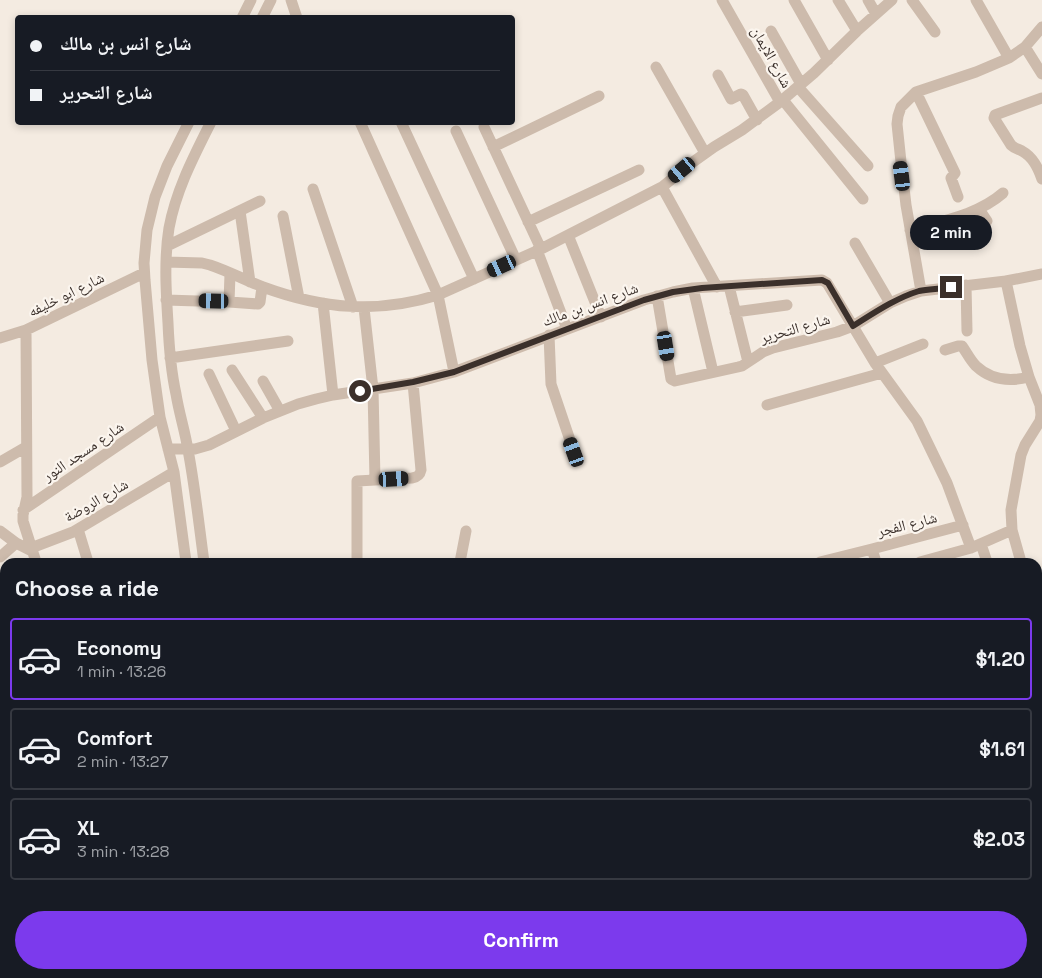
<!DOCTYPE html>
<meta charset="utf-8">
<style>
:root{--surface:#171b24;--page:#20242c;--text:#f1f3f6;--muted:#9ea1a6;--line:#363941;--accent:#7c3aed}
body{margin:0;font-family:"Space Grotesk","Noto Naskh Arabic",sans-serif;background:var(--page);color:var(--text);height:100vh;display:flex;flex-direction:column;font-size:19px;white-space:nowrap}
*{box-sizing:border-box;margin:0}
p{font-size:16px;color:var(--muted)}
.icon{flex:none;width:28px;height:28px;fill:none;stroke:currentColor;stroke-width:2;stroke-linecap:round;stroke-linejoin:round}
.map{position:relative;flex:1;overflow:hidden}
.sheet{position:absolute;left:0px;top:558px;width:1042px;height:421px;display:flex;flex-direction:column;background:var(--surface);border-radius:15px 15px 0 0;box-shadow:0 2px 8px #0003}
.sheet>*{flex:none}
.hud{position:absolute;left:15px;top:15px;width:500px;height:110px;border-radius:5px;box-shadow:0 2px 8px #0003;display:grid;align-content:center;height:110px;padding:0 15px;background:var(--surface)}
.end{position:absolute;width:22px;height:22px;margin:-11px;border:6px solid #3b302b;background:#fff;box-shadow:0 0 0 2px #fff}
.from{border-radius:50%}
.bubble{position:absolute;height:35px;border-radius:18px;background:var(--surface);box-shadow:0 2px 8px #0003;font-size:16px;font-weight:700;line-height:35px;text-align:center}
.car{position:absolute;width:15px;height:30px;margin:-15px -8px;border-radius:6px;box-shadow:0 0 4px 1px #0007;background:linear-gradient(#222 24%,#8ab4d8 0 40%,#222 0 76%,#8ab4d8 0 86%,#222 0)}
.hud b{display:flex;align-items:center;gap:18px;height:48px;font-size:19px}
.hud b+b{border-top:1px solid var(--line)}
.hud i{width:12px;height:12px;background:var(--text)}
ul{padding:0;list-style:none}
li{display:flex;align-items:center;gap:15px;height:82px;margin:0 10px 8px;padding:0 5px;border:2px solid var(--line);border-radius:5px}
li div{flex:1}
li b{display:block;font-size:19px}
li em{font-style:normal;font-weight:700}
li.active{border-color:var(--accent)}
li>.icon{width:45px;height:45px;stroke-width:1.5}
h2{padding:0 15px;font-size:22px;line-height:60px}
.action{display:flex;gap:10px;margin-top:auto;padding:10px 15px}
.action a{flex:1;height:58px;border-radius:30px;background:var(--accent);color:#fff;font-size:20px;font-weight:700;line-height:58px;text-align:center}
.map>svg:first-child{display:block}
</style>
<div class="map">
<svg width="1042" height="978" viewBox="0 0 1042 978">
<rect width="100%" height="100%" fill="#f4ebe1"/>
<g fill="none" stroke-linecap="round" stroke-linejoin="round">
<path stroke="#cdbbac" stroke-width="11" d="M 291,0 L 297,18
M 722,0 L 780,102
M 794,0 L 828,60
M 838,0 L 857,31
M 868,0 L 876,14
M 912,0 L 935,32
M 976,0 L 1009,58
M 242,18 L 251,0
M 262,18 L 271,0
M 771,31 L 801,84
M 1025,47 L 1042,74
M 656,67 L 705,153
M 718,75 L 731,99 L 741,94 L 743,95 L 757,120
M 798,87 L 868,166
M 916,92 L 955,173 L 951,178 L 958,197
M 1042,98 L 995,115 L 994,118 L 1011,145 C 1014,148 1018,149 1022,151 C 1033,157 1038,168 1042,179
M 783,100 L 863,199
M 360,122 L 438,295 L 454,372
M 401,122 L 474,279
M 484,127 L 541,249
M 456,131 L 516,260
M 493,147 L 599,96
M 662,187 L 717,287
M 313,189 L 353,307
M 979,209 L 987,221
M 240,211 L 250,282
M 964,215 L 971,228
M 283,216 L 299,298
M 528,222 L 639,170
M 910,230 C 942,221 978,215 1003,193
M 568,235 L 601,317
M 855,243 L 890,303
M 167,246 L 260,201
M 537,250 L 567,329
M 166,262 L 202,263 L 210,265 C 228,271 245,280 263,287 C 323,309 377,314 438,295 L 541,249 L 662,187 L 693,162 L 714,147 L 742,130 L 780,102 L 814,73 L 857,31 L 892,0
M 1006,281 L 1020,346 L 1029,377 L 1040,405 L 1041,415 L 1040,421 L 1025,445 L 1021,455 L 1011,510 L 1012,530 L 1021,562
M 966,285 L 967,331
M 729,286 L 748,362
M 693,288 L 713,372
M 921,291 L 906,205 L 901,162 L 897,124 L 898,116 L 901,107 L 916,92 L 976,72 L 1009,58 L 1025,47 L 1042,27
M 657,296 L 671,379 L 675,381 L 738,367 L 742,366 L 763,352 L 773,348 L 837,332 L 853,326 L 890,303 L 906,296 L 921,291 L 1006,281 L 1042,274
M 166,300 L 229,302 L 258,304 L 260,302 L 262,287
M 229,302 L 230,274
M 323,303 L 333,395
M 364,308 L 373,389 L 375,480
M 735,312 L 787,305
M 26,330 L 27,497 L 23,515 L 23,521 L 36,562
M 549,335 L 551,384 L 574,452
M 0,338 L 26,330 L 144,273
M 945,350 L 958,346 L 962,346 C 967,353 970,360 976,366 C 991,380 1010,382 1029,377
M 170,358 L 288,341
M 875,363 L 923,344
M 232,370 L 263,418
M 209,374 L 236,431
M 263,381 L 280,411
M 767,405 L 882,373
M 168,449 L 195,449 L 209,445 L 263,418 L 298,404 L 316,399 L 333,395 L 413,383 L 454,372 L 644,300 L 673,292 L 693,288 L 822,280 L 827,283 L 875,363 L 917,421 L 947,483 L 971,548
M 0,462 L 26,447
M 23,510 L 160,417
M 78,529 L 88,562
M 0,531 L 16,543 L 32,551
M 981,544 L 987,562
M 31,548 L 73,532 L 174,472
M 0,557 L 16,543
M 186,562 L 174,472 L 160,417 L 152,360 L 145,280 L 144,263 L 147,230 L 155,197 L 167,166 L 189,122
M 204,562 C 199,525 195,487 188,450 C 185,431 179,413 176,394 C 171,371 169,347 168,323 C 166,291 164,259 169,228 C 176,190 194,156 211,122
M 357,562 L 357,481 L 412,478 C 418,477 420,475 421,470 L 413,383
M 460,562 L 466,531
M 820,562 L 872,549
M 876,562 L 872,549 L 963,525
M 920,562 L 971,548 L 1012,530
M 1038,678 L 1042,686
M 0,690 L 5,691
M 0,799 L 5,806
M 0,877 L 5,874
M 0,904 L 5,902
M 1038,928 L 1042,936
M 199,974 L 201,978
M 817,974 L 820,978
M 2,978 L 7,974
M 69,978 L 74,974
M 130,978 L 138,974
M 302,978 L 310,974
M 387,978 L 395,974
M 448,978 L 456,974"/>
</g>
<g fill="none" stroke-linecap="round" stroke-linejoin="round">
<path stroke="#3b302b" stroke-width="6" d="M 360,391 L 413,382 L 454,372 L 644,300 L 673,292 L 702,288 L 822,280 L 828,283 L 853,326 C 874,313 896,298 919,291 C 929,289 940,289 951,287"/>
</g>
<g text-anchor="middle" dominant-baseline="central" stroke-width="4.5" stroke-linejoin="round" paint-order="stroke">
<g font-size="15" fill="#3b302b" stroke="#fbf5ee">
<text transform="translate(772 57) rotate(61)">شارع الايمان</text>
<text transform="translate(66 294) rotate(-26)">شارع ابو خليفه</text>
<text transform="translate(590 304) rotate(-20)">شارع انس بن مالك</text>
<text transform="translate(795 328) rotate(-16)">شارع التحرير</text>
<text transform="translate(83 451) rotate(-34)">شارع مسجد النور</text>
<text transform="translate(96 500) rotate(-30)">شارع الروضة</text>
<text transform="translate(907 524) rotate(-14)">شارع الفجر</text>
</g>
</g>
</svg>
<i class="end from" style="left:360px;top:391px"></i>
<i class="end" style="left:951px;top:287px"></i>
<div class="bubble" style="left:910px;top:215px;width:82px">2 min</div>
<i class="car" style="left:682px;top:170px;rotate:230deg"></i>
<i class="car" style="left:902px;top:176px;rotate:353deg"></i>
<i class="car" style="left:502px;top:266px;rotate:245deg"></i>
<i class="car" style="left:214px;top:301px;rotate:271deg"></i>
<i class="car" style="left:666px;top:346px;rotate:171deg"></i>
<i class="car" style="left:574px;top:452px;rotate:340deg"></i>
<i class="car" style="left:394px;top:479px;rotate:87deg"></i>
<div class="hud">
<b><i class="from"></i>شارع انس بن مالك</b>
<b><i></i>شارع التحرير</b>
</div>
<section class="sheet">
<h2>Choose a ride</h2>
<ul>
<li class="active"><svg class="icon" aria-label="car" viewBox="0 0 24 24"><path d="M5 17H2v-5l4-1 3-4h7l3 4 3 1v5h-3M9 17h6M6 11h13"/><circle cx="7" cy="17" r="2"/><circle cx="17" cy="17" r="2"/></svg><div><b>Economy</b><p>1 min · 13:26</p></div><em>$1.20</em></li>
<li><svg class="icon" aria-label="car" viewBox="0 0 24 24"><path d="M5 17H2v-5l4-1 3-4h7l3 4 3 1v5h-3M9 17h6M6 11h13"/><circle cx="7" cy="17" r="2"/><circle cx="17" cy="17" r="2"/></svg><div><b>Comfort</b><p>2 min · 13:27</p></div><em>$1.61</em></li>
<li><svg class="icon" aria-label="car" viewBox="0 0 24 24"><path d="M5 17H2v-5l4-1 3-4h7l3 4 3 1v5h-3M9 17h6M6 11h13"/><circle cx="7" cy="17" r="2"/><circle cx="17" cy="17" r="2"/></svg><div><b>XL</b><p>3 min · 13:28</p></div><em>$2.03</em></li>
</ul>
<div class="action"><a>Confirm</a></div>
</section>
</div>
